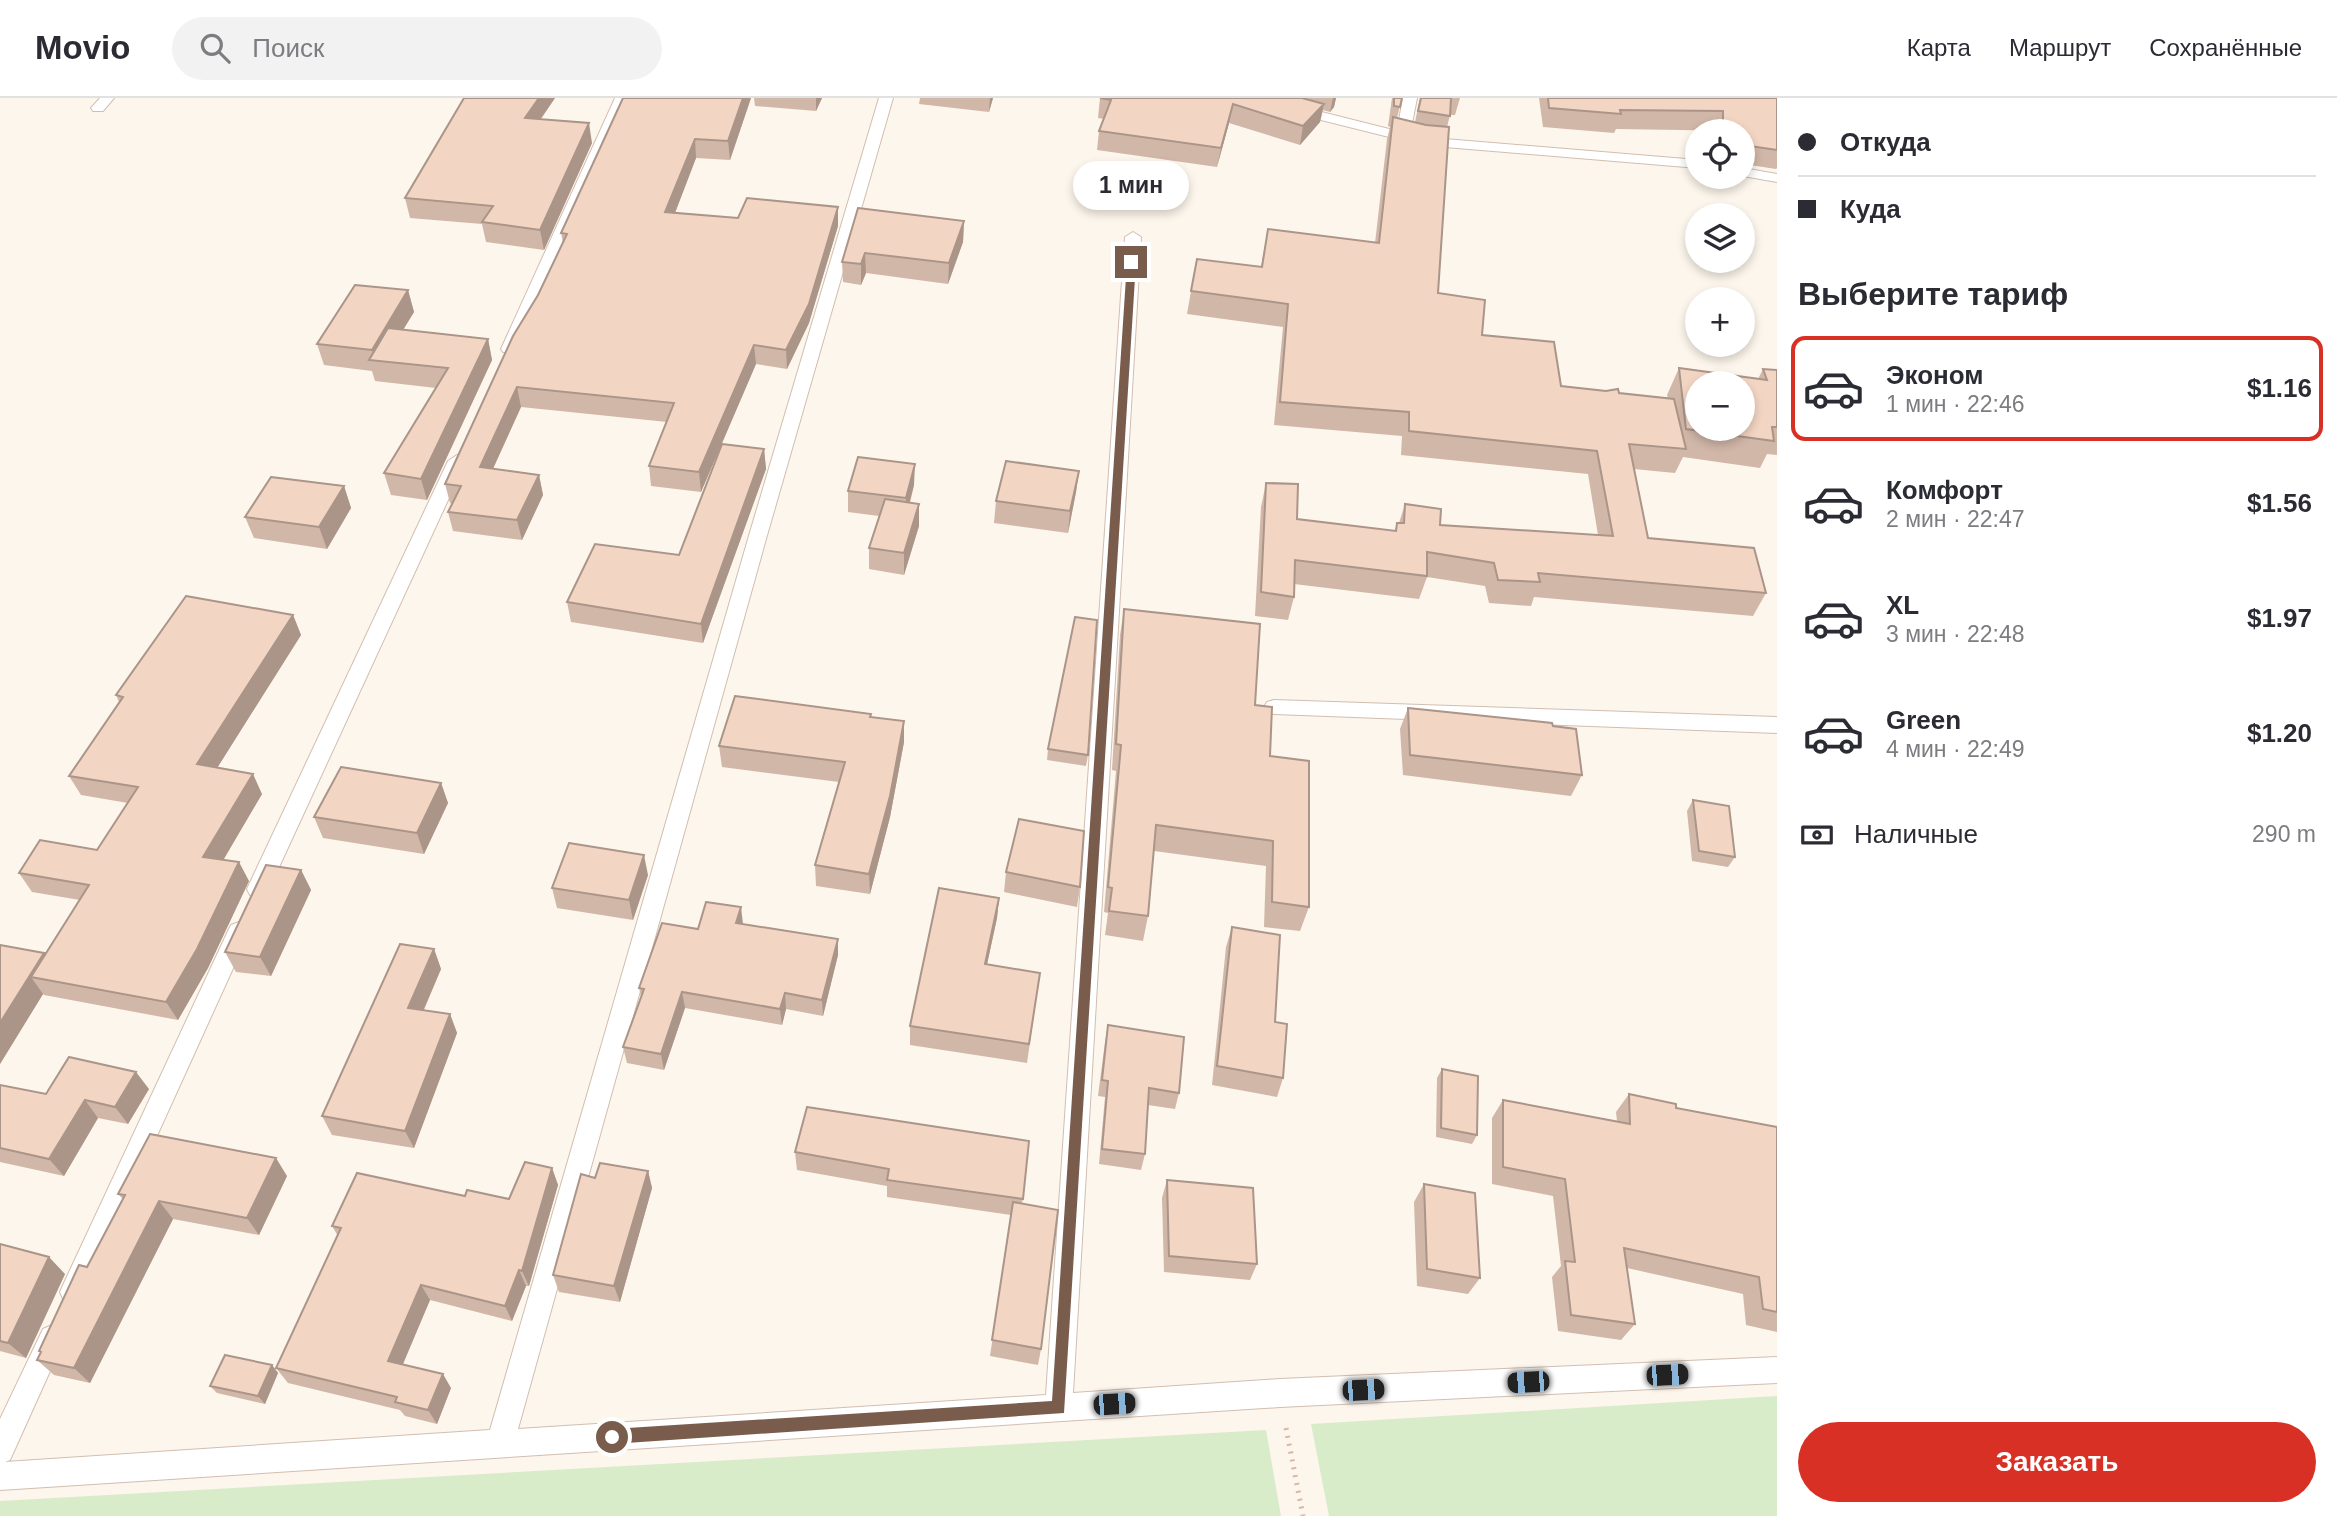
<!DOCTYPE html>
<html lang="ru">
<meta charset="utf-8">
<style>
:root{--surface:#fff;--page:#f2f2f3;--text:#2b2b33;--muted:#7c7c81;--line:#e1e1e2;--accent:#d93025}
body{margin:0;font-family:Helvetica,sans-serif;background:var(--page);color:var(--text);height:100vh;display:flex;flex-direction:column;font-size:26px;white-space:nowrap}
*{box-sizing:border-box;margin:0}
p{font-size:23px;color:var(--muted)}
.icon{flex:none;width:38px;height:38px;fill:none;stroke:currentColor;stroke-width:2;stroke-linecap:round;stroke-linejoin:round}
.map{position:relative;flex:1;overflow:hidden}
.side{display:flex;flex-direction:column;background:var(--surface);width:560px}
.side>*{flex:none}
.banner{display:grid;align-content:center;height:154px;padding:0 21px;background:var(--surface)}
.tools{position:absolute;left:1685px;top:21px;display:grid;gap:14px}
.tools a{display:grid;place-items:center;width:70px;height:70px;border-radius:50%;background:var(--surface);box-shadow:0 4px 10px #0003;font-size:35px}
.end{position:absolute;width:32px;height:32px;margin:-16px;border:9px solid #7a5c4d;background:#fff;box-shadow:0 0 0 4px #fff}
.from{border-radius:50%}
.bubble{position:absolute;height:49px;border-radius:24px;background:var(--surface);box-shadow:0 4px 10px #0003;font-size:23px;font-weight:800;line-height:49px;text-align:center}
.car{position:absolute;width:21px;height:42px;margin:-21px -10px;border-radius:9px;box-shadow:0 0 5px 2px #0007;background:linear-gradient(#222 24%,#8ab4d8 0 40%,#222 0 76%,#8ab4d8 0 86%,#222 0)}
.banner b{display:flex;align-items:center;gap:24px;height:66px;font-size:26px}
.banner b+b{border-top:2px solid var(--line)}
.banner i{width:18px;height:18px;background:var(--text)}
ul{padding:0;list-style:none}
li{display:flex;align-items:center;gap:21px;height:105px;margin:0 14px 10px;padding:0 7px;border:4px solid transparent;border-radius:14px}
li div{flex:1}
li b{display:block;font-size:26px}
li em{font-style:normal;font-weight:800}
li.active{border-color:var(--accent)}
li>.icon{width:63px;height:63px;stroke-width:1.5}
h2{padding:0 21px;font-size:32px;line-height:84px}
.pay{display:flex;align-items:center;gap:18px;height:77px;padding:0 21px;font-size:26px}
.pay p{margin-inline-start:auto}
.button{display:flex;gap:14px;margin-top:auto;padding:14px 21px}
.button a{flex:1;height:80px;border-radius:42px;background:var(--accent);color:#fff;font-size:28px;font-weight:800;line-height:80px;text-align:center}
header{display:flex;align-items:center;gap:42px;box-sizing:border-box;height:98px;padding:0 35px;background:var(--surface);border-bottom:2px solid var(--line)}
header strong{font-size:33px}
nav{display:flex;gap:38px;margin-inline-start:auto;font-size:24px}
.search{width:490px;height:63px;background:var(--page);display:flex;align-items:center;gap:18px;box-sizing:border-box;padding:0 24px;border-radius:38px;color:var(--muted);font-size:26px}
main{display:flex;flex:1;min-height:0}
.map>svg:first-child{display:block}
</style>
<header>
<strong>Movio</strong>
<div class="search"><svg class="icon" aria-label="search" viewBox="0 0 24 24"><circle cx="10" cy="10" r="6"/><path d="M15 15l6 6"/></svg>Поиск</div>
<nav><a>Карта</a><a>Маршрут</a><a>Сохранённые</a></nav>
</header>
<main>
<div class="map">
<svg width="1777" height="1418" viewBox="0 0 1777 1418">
<rect width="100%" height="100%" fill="#fdf6ec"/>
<path fill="#d8ecc9" d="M 1777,1298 L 1777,1418 L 1329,1418 L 1311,1326 Z
M 1266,1332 L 1281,1418 L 0,1418 L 0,1403 Z"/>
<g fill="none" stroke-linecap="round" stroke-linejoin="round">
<g stroke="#d1beb0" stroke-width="2">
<path id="service" d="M 100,0 L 114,0 L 103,13 L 93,13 L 91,10 Z
M 615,0 L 629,0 L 517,251 L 515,254 L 503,254 L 501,251 Z
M 879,0 L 893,0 L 766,441 L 518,1331 L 1046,1297 L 1125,139 L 1133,134 L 1141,139 L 1073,1295 L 1280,1281 L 1777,1259 L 1777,1285 L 1280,1309 L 0,1392 L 0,1321 L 43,1231 L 52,1227 L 61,1231 L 65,1240 L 10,1362 L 5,1364 L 490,1332 L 748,441 Z
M 1243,0 L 1266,0 L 1397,33 L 1403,0 L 1417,0 L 1410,36 L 1421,39 L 1698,62 L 1698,70 L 1421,47 L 1245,3 Z
M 1743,70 L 1777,76 L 1777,84 L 1743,78 Z
M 457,357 L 466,363 L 269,791 L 266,797 L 258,800 L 250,797 L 247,791 L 448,363 Z
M 1274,602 L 1777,619 L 1777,635 L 1274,616 L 1267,614 L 1264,609 L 1267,604 Z
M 239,824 L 247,827 L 250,833 L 82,1203 L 73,1207 L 64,1203 L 60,1194 L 64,1185 L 228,833 L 231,827 Z"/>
</g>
<path stroke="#d9b8a5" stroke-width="5" stroke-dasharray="2 6" stroke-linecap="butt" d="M 1286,1330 L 1303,1418"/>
<use href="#service" fill="#fff" fill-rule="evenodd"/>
</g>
<path fill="#d1b7a8" d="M 555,0 L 541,21 L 592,45 L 544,152 L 486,144 L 482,126 L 410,120 L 405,100 Z
M 751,0 L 730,62 L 696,60 L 675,115 L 838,128 L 809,225 L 787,271 L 756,266 L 701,394 L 651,388 L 649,368 L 667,324 L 521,309 L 493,371 L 539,377 L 543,397 L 522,442 L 453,433 L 448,414 L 452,406 L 450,405 L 445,386 L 563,145 L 561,135 Z
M 754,0 L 822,0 L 816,13 L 755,8 Z
M 920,0 L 993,0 L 989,14 L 919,6 Z
M 1100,0 L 1336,0 L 1334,9 L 1330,14 L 1323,12 L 1320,24 L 1300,47 L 1229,25 L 1217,69 L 1097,52 L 1099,33 L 1104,21 L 1098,20 Z
M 1392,0 L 1402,0 L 1397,20 L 1415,24 L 1420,0 L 1460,0 L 1455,17 L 1450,17 L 1447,29 L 1438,195 L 1482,237 L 1561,288 L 1668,301 L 1667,297 L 1679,270 L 1758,281 L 1763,271 L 1777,272 L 1777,357 L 1767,356 L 1760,370 L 1683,359 L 1675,375 L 1634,371 L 1648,440 L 1766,495 L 1753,518 L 1534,499 L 1531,508 L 1489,505 L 1485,488 L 1427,479 L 1419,501 L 1294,486 L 1294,499 L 1288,522 L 1255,518 L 1261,409 L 1266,385 L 1297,421 L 1395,433 L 1397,425 L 1399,425 L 1405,406 L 1440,427 L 1598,437 L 1588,376 L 1401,357 L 1402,338 L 1274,327 L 1283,229 L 1187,216 L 1191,193 L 1261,169 L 1268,131 L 1375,145 L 1387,41 L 1390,29 L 1388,28 Z
M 1539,0 L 1777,0 L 1777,70 L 1776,71 L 1743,66 L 1743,33 L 1616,31 L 1614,35 L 1543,29 Z
M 858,110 L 964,123 L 963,144 L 948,186 L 866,175 L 861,187 L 843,184 L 842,164 Z
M 408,192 L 414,214 L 403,232 L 488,241 L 492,262 L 427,402 L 391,397 L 384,375 L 436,290 L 375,283 L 372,273 L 324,267 L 317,246 Z
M 764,351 L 766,371 L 703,545 L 571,524 L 567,504 L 679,457 Z
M 1079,373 L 1076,394 L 1068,435 L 994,425 L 996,403 Z
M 914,387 L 910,405 L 919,428 L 904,477 L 869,471 L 869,450 L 879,418 L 848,414 L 848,393 Z
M 344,388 L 351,410 L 327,451 L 254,440 L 245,419 Z
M 1124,511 L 1255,607 L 1270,658 L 1309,809 L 1300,833 L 1264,829 L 1266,768 L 1154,753 L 1148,818 L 1143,843 L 1105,837 L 1108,815 L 1104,814 L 1116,673 L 1112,672 L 1120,537 Z
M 293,517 L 301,537 L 217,670 L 262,696 L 223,761 L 249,783 L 208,870 L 178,922 L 44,897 L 43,896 L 0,966 L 0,847 L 44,855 L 45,856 L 80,802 L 32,794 L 19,775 L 97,752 L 128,705 L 81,697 L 69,678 L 119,604 L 116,597 Z
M 1408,610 L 1582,677 L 1571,698 L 1403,677 L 1400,631 Z
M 871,616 L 871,620 L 904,644 L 890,719 L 870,796 L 816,788 L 815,767 L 839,684 L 722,669 L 719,648 Z
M 1048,651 L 1088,657 L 1086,668 L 1047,662 Z
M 441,685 L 448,705 L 424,756 L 323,740 L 314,719 Z
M 1693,702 L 1735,759 L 1728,769 L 1692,763 L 1687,713 Z
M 301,772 L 311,792 L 271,878 L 236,874 L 225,854 Z
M 1006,774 L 1080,789 L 1077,809 L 1004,794 Z
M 648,777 L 633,822 L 557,810 L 552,790 Z
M 999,800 L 997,820 L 987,866 L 1040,875 L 1027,965 L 910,947 L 910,928 Z
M 743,826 L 838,841 L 838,857 L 823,918 L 786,911 L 782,927 L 685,910 L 664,972 L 627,965 L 623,949 L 641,899 L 639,890 L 698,831 Z
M 1232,829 L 1275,924 L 1283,980 L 1277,999 L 1212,987 L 1226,849 Z
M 434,851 L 441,871 L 424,912 L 450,916 L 457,935 L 414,1050 L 332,1037 L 322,1018 Z
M 1108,927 L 1179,995 L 1175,1011 L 1148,1007 L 1145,1056 L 1141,1072 L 1099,1066 L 1105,999 L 1098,998 L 1105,944 Z
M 1442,971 L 1477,1037 L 1472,1046 L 1436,1039 L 1437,980 Z
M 0,987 L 46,996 L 149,991 L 128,1026 L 98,1020 L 64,1078 L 0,1064 Z
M 1629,996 L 1676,1010 L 1777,1029 L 1777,1234 L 1746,1227 L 1743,1196 L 1627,1170 L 1635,1226 L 1621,1242 L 1558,1233 L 1552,1179 L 1561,1168 L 1553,1098 L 1492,1086 L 1492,1020 L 1503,1002 L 1617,1023 L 1616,1014 Z
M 1029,1043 L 1022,1106 L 1041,1251 L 1038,1267 L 990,1258 L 1011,1117 L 887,1099 L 887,1088 L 797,1072 L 795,1054 Z
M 552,1070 L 558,1087 L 529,1188 L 526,1188 L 512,1223 L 430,1202 L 402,1267 L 451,1290 L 437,1326 L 405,1318 L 400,1312 L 288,1285 L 276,1270 L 338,1138 L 332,1128 L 465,1098 L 509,1101 Z
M 648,1073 L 652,1090 L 620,1204 L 559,1194 L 553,1177 L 595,1080 Z
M 287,1078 L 259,1137 L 173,1121 L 90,1285 L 54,1277 L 37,1262 L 41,1255 L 39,1253 L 87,1169 L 123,1101 L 118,1096 Z
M 1167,1082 L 1257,1166 L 1250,1182 L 1164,1174 L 1162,1100 Z
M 1424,1086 L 1480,1180 L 1468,1196 L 1417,1188 L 1414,1104 Z
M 0,1146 L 65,1176 L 26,1260 L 0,1253 Z
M 272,1267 L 278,1275 L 265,1306 L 217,1295 L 210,1288 Z"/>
<path fill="#aa9588" d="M 539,0 L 555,0 L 528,39 L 525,20 Z
M 743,0 L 751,0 L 730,62 L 728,43 Z
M 816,0 L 822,0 L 816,13 Z
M 990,0 L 993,0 L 989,14 Z
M 1333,0 L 1336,0 L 1334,9 L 1330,14 Z
M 1233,6 L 1229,25 L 1217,69 L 1221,50 Z
M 1324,6 L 1320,24 L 1300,47 L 1303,28 Z
M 589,25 L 592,45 L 544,152 L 540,132 Z
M 695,41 L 696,60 L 668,133 L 665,114 Z
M 838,109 L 838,128 L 809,225 L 787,271 L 786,252 Z
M 964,123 L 963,144 L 948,186 L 949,165 Z
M 865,155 L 866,175 L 861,187 L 861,166 Z
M 408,192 L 414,214 L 384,263 L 375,262 L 372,252 Z
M 488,241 L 492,262 L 427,402 L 421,381 Z
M 754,247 L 756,266 L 701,394 L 699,374 Z
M 517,289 L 521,309 L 485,388 L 480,369 Z
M 764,351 L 766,371 L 703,545 L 701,526 Z
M 915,366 L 914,387 L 905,421 L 906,400 Z
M 1079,373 L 1076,394 L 1068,435 L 1070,413 Z
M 539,377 L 543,397 L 522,442 L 517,422 Z
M 344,388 L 351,410 L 327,451 L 319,429 Z
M 919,406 L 919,428 L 904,477 L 904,455 Z
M 293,517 L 301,537 L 207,686 L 197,666 Z
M 904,623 L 904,644 L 890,719 L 870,796 L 869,776 Z
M 253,676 L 262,696 L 214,778 L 203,759 Z
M 441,685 L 448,705 L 424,756 L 417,735 Z
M 644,757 L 648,777 L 633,822 L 629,802 Z
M 239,764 L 249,783 L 208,870 L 178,922 L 166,904 Z
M 301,772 L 311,792 L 271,878 L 260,859 Z
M 999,800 L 997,820 L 983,885 L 985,866 Z
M 741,809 L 743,826 L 736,825 Z
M 838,841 L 838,857 L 823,918 L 822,902 Z
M 434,851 L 441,871 L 416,929 L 408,910 Z
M 44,855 L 57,873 L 31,879 L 43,896 L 0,966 L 0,925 Z
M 682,894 L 685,910 L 664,972 L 661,956 Z
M 785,895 L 786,911 L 782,927 L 780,911 Z
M 450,916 L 457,935 L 414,1050 L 405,1033 Z
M 136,974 L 149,991 L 128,1026 L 115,1009 Z
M 85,1002 L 98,1020 L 64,1078 L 49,1061 Z
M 276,1060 L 287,1078 L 259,1137 L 247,1120 Z
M 552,1070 L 558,1087 L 529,1188 L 522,1173 Z
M 648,1073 L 652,1090 L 620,1204 L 614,1188 Z
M 159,1103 L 173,1121 L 90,1285 L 74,1270 Z
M 49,1159 L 65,1176 L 26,1260 L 8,1245 Z
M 519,1172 L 526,1188 L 512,1223 L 505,1208 Z
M 421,1187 L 430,1202 L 398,1278 L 388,1263 Z
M 272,1267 L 278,1275 L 265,1306 L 258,1298 Z
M 443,1276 L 451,1290 L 437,1326 L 428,1312 Z"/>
<path fill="#f3d5c3" stroke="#aa9588" stroke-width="2" fill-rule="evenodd" d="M 464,0 L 539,0 L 525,20 L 589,25 L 540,132 L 482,124 L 493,108 L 405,100 Z
M 623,0 L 743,0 L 728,43 L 695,41 L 665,114 L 738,120 L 747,100 L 838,109 L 809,206 L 786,252 L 754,247 L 699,374 L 649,368 L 674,305 L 517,289 L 480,369 L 539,377 L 517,422 L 448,414 L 461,388 L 445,386 L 513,238 L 538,197 L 567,136 L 561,135 Z
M 1100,0 L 1302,0 L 1324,6 L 1303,28 L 1233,6 L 1221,50 L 1099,33 L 1111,2 Z
M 1394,0 L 1402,0 L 1400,9 L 1394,8 Z
M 1421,0 L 1451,0 L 1450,18 L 1418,13 Z
M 1548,0 L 1777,0 L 1777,52 L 1743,47 L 1743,33 L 1723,33 L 1723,13 L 1620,12 L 1621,16 L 1549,10 Z
M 1393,19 L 1426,27 L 1449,29 L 1438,195 L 1485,202 L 1482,237 L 1554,244 L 1561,288 L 1606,293 L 1618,291 L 1619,295 L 1674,301 L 1686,351 L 1629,346 L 1648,440 L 1754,450 L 1766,495 L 1538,475 L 1540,484 L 1498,482 L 1494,465 L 1427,454 L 1427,478 L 1295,462 L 1294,499 L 1261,494 L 1266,385 L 1298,386 L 1297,421 L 1396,433 L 1397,425 L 1404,425 L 1405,406 L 1441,411 L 1440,427 L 1613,438 L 1597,353 L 1409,333 L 1409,314 L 1280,304 L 1288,206 L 1191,193 L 1197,161 L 1262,169 L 1268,131 L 1379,145 Z
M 858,110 L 964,123 L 949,165 L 865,155 L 861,166 L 842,164 Z
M 355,187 L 408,192 L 372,252 L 317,246 Z
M 388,230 L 488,241 L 421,381 L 384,375 L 448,270 L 369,262 Z
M 1679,270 L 1767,282 L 1763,271 L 1777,272 L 1777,329 L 1772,329 L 1774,343 L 1686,331 ZM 1698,285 L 1743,285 L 1743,331 L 1698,331 Z
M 722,346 L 764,351 L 701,526 L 567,504 L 595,446 L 679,457 Z
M 858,359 L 915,366 L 906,400 L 848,393 Z
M 1006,363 L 1079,373 L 1070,413 L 996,403 Z
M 271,379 L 344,388 L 319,429 L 245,419 Z
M 885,401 L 919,406 L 904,455 L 869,450 Z
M 186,498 L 293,517 L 197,666 L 253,676 L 203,759 L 239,764 L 197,851 L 166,904 L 31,879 L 89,787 L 19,775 L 40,742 L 97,752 L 138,689 L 69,678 L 123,599 L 116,597 Z
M 1124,511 L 1260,526 L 1255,607 L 1272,609 L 1270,658 L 1309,663 L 1309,809 L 1272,804 L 1273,743 L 1156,727 L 1148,818 L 1109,813 L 1112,790 L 1108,789 L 1121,647 L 1116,646 Z
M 1075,519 L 1097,522 L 1088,657 L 1048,651 Z
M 735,598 L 871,616 L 870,619 L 904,623 L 890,698 L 869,776 L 815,767 L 845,664 L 719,648 Z
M 1408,610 L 1552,625 L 1553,628 L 1576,631 L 1582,677 L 1410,657 Z
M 341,669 L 441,685 L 417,735 L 314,719 Z
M 1693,702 L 1729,708 L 1735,759 L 1699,753 Z
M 1019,721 L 1084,733 L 1080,789 L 1006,774 Z
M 569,745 L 644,757 L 629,802 L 552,790 Z
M 266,767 L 301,772 L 260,859 L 225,854 Z
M 939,790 L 999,800 L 985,866 L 1040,875 L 1029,946 L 910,928 Z
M 706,804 L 741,809 L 736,825 L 838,841 L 822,902 L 785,895 L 780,911 L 682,894 L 661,956 L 623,949 L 644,891 L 639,890 L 662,825 L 698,831 Z
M 1232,829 L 1280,837 L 1275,924 L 1287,926 L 1283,980 L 1217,968 Z
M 400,846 L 434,851 L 408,910 L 450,916 L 405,1033 L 322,1018 Z
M 0,847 L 44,855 L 0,925 Z
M 1108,927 L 1184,939 L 1179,995 L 1149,990 L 1145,1056 L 1102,1051 L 1108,983 L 1102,982 Z
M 69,959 L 136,974 L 115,1009 L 85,1002 L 49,1061 L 0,1050 L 0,987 L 46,996 Z
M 1442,971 L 1478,978 L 1477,1037 L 1441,1030 Z
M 1629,996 L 1676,1006 L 1676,1010 L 1777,1029 L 1777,1214 L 1763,1211 L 1759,1179 L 1624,1150 L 1635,1226 L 1571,1217 L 1565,1163 L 1575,1164 L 1565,1081 L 1503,1069 L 1503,1002 L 1630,1026 Z
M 807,1009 L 1029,1043 L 1023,1101 L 887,1082 L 889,1071 L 795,1054 Z
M 150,1036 L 276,1060 L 247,1120 L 159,1103 L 74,1270 L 37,1262 L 41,1254 L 39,1253 L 79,1167 L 87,1169 L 125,1097 L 118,1096 Z
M 525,1064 L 552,1070 L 522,1173 L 519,1172 L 505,1208 L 421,1187 L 388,1263 L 443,1276 L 428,1312 L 395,1304 L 397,1299 L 276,1270 L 341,1130 L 332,1128 L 357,1075 L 465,1098 L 467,1092 L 509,1101 Z
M 600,1065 L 648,1073 L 614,1188 L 553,1177 L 581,1076 L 595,1080 Z
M 1167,1082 L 1253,1090 L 1257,1166 L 1169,1158 Z
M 1424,1086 L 1475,1095 L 1480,1180 L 1427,1171 Z
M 1013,1104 L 1058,1112 L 1041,1251 L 992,1242 Z
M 0,1146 L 49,1159 L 8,1245 L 0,1243 Z
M 225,1257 L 272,1267 L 258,1298 L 210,1288 Z"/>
<path fill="#7a5c4d" d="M 1131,161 L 1136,164 L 1064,1315 L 612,1346 L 606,1344 L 604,1339 L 606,1333 L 612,1331 L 1052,1303 L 1127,164 Z"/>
</svg>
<div class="tools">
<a><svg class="icon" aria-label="locate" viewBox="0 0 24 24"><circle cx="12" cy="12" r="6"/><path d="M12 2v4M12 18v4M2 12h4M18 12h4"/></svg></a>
<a><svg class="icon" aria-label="layers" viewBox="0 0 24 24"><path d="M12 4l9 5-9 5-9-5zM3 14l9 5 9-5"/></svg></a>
<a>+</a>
<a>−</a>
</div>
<i class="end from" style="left:612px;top:1339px"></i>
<i class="end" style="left:1131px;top:164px"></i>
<div class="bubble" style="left:1073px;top:63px;width:116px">1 мин</div>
<i class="car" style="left:1667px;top:1277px;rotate:87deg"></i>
<i class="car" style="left:1528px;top:1284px;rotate:267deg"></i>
<i class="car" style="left:1363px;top:1292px;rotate:87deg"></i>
<i class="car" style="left:1114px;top:1306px;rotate:86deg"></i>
</div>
<section class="side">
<div class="banner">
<b><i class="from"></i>Откуда</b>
<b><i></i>Куда</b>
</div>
<h2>Выберите тариф</h2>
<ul>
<li class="active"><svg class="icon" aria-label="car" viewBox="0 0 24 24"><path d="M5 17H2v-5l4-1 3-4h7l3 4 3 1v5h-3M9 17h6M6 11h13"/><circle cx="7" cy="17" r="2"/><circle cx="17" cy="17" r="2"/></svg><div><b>Эконом</b><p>1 мин · 22:46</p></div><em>$1.16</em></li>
<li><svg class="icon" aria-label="car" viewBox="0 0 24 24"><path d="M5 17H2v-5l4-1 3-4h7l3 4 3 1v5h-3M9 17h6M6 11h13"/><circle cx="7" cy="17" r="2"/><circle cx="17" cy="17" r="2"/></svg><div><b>Комфорт</b><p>2 мин · 22:47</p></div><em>$1.56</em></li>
<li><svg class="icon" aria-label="car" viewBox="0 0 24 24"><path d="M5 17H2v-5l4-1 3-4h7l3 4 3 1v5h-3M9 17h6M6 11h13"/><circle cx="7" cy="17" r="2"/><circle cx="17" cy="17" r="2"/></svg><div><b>XL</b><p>3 мин · 22:48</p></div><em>$1.97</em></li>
<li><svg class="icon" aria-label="car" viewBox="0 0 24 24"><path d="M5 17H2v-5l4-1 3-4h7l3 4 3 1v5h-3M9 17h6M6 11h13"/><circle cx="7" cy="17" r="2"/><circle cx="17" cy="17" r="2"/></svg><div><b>Green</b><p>4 мин · 22:49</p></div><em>$1.20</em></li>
</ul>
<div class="pay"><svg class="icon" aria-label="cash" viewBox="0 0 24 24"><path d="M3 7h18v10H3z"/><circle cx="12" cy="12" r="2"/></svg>Наличные<p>290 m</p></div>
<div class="button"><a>Заказать</a></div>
</section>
</main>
